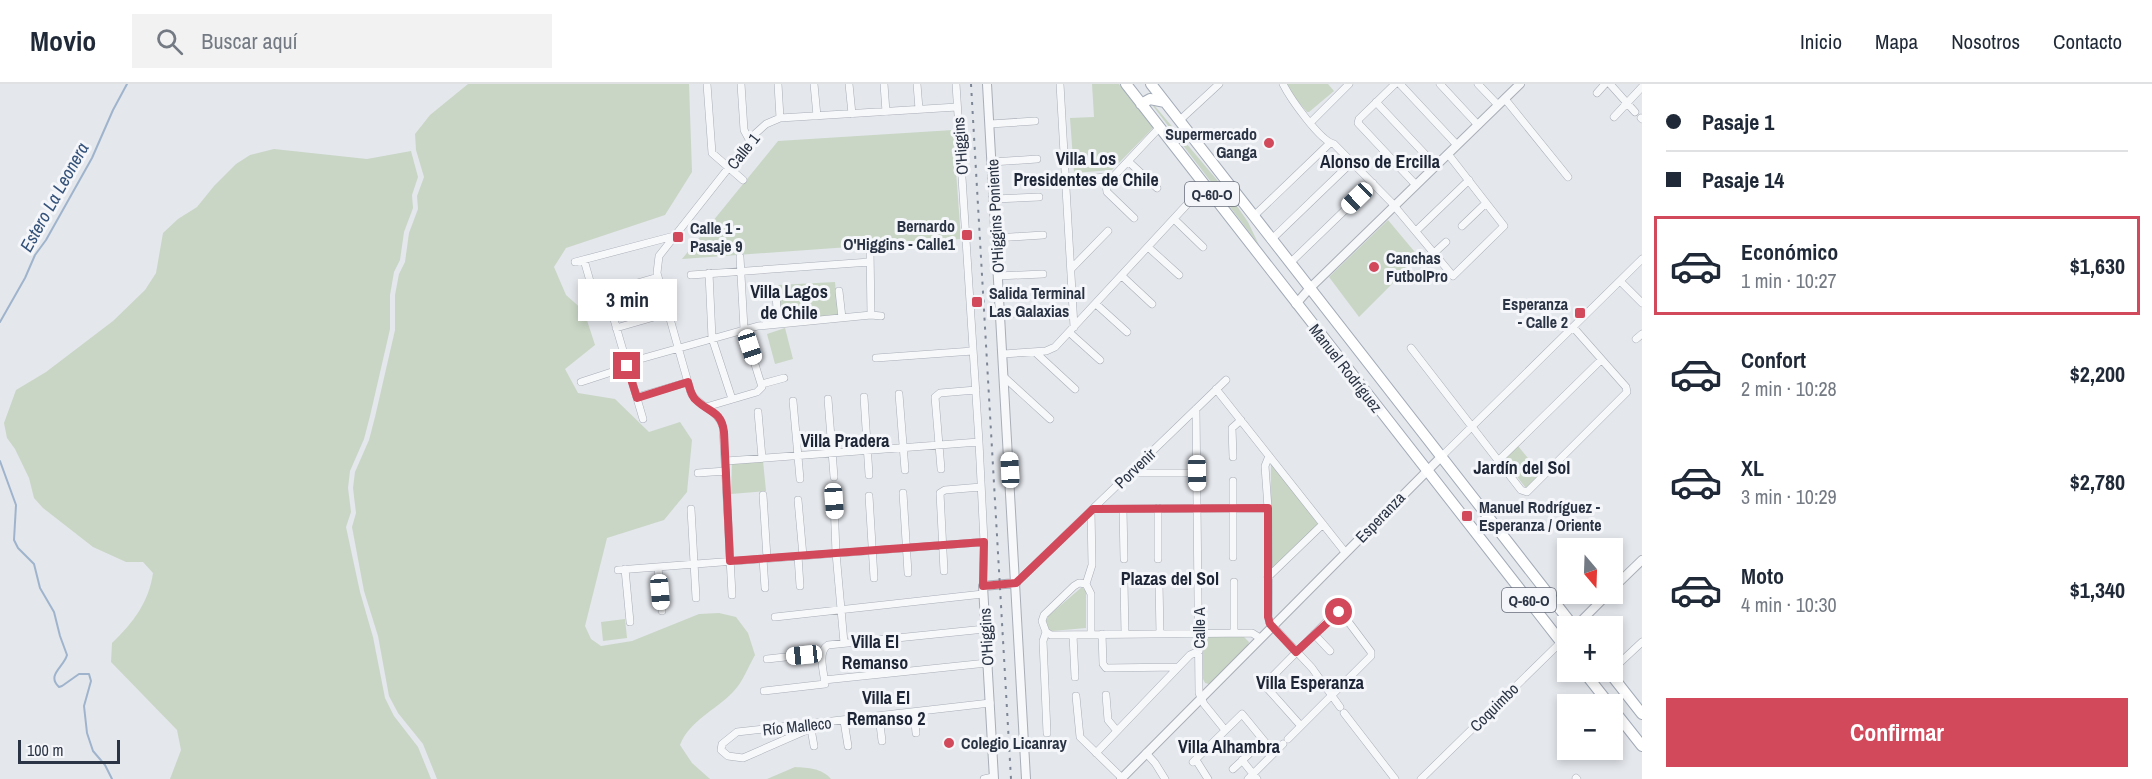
<!DOCTYPE html>
<html lang="es">
<meta charset="utf-8">
<style>
:root{--surface:#fff;--page:#f2f2f3;--text:#1f2937;--muted:#747a83;--line:#e0e1e3;--accent:#d1495b}
body{margin:0;font-family:"Archivo Narrow",sans-serif;background:var(--page);color:var(--text);height:100vh;display:flex;flex-direction:column;font-size:22px;white-space:nowrap}
*{box-sizing:border-box;margin:0}
p{font-size:20px;color:var(--muted)}
.icon{flex:none;width:33px;height:33px;fill:none;stroke:currentColor;stroke-width:2;stroke-linecap:round;stroke-linejoin:round}
.map{position:relative;flex:1;overflow:hidden}
.sheet{display:flex;flex-direction:column;background:var(--surface);width:510px}
.sheet>*{flex:none}
.hud{display:grid;align-content:center;height:132px;padding:0 24px;background:var(--surface)}
.needle{width:39px;rotate:161deg}
.buttons{position:absolute;left:1557px;top:454px;display:grid;gap:12px}
.buttons a{display:grid;place-items:center;width:66px;height:66px;border-radius:0px;background:var(--surface);box-shadow:0 3px 9px #0003;font-size:30px}
.scale{position:absolute;left:18px;bottom:15px;width:102px;box-sizing:border-box;padding-left:6px;border:3px solid #2b3445;border-top:0;font-size:16px;line-height:21px;white-space:nowrap;color:#2b3445;-webkit-text-stroke:4px #f4f6f9;paint-order:stroke}
.end{position:absolute;width:27px;height:27px;margin:-14px;border:8px solid #d1495b;background:#fff;box-shadow:0 0 0 3px #fff}
.from{border-radius:50%}
.bubble{position:absolute;height:42px;border-radius:0px;background:var(--surface);box-shadow:0 3px 9px #0003;font-size:20px;font-weight:700;line-height:42px;text-align:center}
.car{position:absolute;width:18px;height:36px;margin:-18px -9px;border-radius:8px;box-shadow:0 0 4px 2px #0007;background:linear-gradient(#fff 24%,#345 0 40%,#fff 0 76%,#345 0 86%,#fff 0)}
.hud b{display:flex;align-items:center;gap:21px;height:57px;font-size:22px}
.hud b+b{border-top:2px solid var(--line)}
.hud i{width:15px;height:15px;background:var(--text)}
ul{padding:0;list-style:none}
li{display:flex;align-items:center;gap:18px;height:99px;margin:0 12px 9px;padding:0 12px;border:3px solid transparent;border-radius:0px}
li div{flex:1}
li b{display:block;font-size:22px}
li em{font-style:normal;font-weight:700}
li.selected{border-color:var(--accent)}
li>.icon{width:54px;height:54px;stroke-width:1.5}
.primary-button{display:flex;gap:12px;margin-top:auto;padding:12px 24px}
.primary-button a{flex:1;height:69px;border-radius:0px;background:var(--accent);color:#fff;font-size:24px;font-weight:700;line-height:69px;text-align:center}
header{display:flex;align-items:center;gap:36px;box-sizing:border-box;height:84px;padding:0 30px;background:var(--surface);border-bottom:2px solid var(--line)}
header strong{font-size:28px}
nav{display:flex;gap:33px;margin-inline-start:auto;font-size:21px}
.search{width:420px;height:54px;background:var(--page);display:flex;align-items:center;gap:15px;box-sizing:border-box;padding:0 21px;border-radius:0px;color:var(--muted);font-size:22px}
main{display:flex;flex:1;min-height:0}
.map>svg:first-child{display:block}
</style>
<header>
<strong>Movio</strong>
<div class="search"><svg class="icon" aria-label="search" viewBox="0 0 24 24"><circle cx="10" cy="10" r="6"/><path d="M15 15l6 6"/></svg>Buscar aquí</div>
<nav><a>Inicio</a><a>Mapa</a><a>Nosotros</a><a>Contacto</a></nav>
</header>
<main>
<div class="map">
<svg width="1642" height="695" viewBox="0 0 1642 695">
<rect width="100%" height="100%" fill="#e4e7ec"/>
<path fill="#c9d6c5" d="M 468,0 L 689,0 L 692,88 L 665,131 L 566,164 L 554,183 L 566,211 L 584,227 L 595,261 L 565,285 L 578,309 L 615,315 L 649,348 L 680,338 L 692,356 L 687,408 L 664,436 L 607,454 L 585,542 L 591,555 L 601,562 L 632,557 L 699,530 L 719,529 L 736,533 L 748,549 L 755,571 C 748,583 743,598 733,608 C 716,626 689,637 680,661 L 692,679 L 710,695 L 437,695 L 423,660 L 398,629 L 389,612 L 378,552 L 364,507 L 352,443 L 356,429 L 353,404 L 355,388 L 369,356 L 375,333 L 395,246 L 395,211 L 399,190 L 405,178 L 409,149 L 418,125 L 417,112 L 424,93 L 416,66 L 415,50 L 430,31 Z
M 1092,0 L 1119,0 L 1153,44 L 1112,86 L 1074,89 L 1070,34 L 1094,33 Z
M 1287,0 L 1328,0 L 1334,7 L 1309,28 L 1307,28 L 1294,13 Z
M 1154,21 L 1228,109 L 1248,138 L 1259,161 L 1153,22 Z
M 953,46 L 961,155 L 682,175 L 778,57 Z
M 274,65 L 367,75 L 411,67 L 418,93 L 412,111 L 413,124 L 404,148 L 400,176 L 394,188 L 390,211 L 390,245 L 370,332 L 364,355 L 350,387 L 348,404 L 351,428 L 346,443 L 360,508 L 373,553 L 385,614 L 394,632 L 418,663 L 431,695 L 170,695 L 181,666 L 177,646 L 111,578 L 112,559 C 133,539 149,518 153,489 L 143,478 L 126,478 L 93,463 L 43,424 L 34,414 L 29,394 L 15,365 L 7,354 L 4,339 L 16,306 L 46,288 L 113,237 L 145,206 L 156,189 L 163,149 L 178,135 L 197,123 L 214,102 L 236,80 L 250,71 Z
M 1388,136 L 1419,173 L 1359,233 L 1329,193 Z
M 835,198 L 838,231 L 781,235 L 778,201 Z
M 785,244 L 793,275 L 775,280 L 767,250 Z
M 1518,362 L 1541,390 L 1528,403 L 1525,403 L 1505,377 L 1505,375 Z
M 763,377 L 766,407 L 731,410 L 732,379 Z
M 1271,380 L 1273,380 L 1318,438 L 1318,440 L 1273,486 L 1270,485 Z
M 1082,503 L 1086,507 L 1086,544 L 1052,547 L 1048,545 L 1046,537 L 1048,532 Z
M 625,535 L 627,554 L 603,557 L 601,538 Z
M 1207,553 L 1244,553 L 1249,558 L 1247,563 L 1209,600 L 1205,599 L 1203,595 L 1203,557 Z
M 795,683 C 808,684 822,684 831,695 L 767,695 Z"/>
<g fill="none" stroke-linecap="round" stroke-linejoin="round">
<path stroke="#9fb4cc" stroke-width="2" d="M 0,238 L 25,194 L 35,171 L 46,156 L 92,74 L 113,26 L 127,0
M 0,377 L 16,421 L 14,456 L 18,464 L 34,480 L 40,504 L 54,528 L 60,552 L 67,571 C 64,583 46,591 59,603 L 62,602 L 79,590 L 89,590 L 91,597 L 84,622 L 87,649 L 93,667 L 105,681 L 112,695"/>
<g stroke="#a9aeb7" stroke-width="8">
<path id="minor" d="M 707,0 L 712,69 L 743,96
M 741,0 L 744,46 L 750,57
M 778,0 L 780,34
M 814,0 L 817,32
M 849,0 L 852,30
M 884,0 L 886,28
M 917,0 L 919,25
M 956,0 L 979,358 L 984,458 L 983,502
M 1060,0 L 1074,243
M 1283,0 C 1290,14 1320,57 1334,60 L 1391,118 L 1453,192 L 1504,142 L 1448,70
M 1395,0 L 1359,35 L 1358,39 L 1416,101
M 1400,0 L 1457,61
M 1440,0 L 1478,41
M 1478,0 L 1498,21
M 1610,0 L 1635,28
M 1597,9 L 1605,0
M 1505,15 L 1568,93
M 1376,18 L 1436,82
M 1614,33 L 1642,3
M 1641,34 L 1642,35
M 1180,36 L 1219,0
M 1311,38 L 1349,0
M 990,40 L 1035,37
M 992,78 L 1037,75
M 1129,78 L 1157,104
M 1105,95 L 1107,108 L 1134,134
M 1067,97 L 1114,92 L 1160,43
M 994,115 L 1039,113
M 1255,134 L 1257,129 L 1330,59
M 1174,135 L 1203,163
M 1462,142 L 1486,119
M 1416,147 L 1469,96
M 996,154 L 1043,151
M 1271,156 L 1352,78
M 1148,163 L 1179,191
M 870,166 L 871,231
M 1434,169 L 1446,158
M 584,176 L 594,211
M 575,178 L 674,152
M 1290,179 L 1373,99
M 1071,185 L 1108,147
M 709,189 L 712,254 L 732,315
M 691,191 L 870,178
M 998,192 L 1043,190
M 1122,192 L 1152,220
M 1620,197 L 1642,219
M 839,207 L 842,234
M 608,210 L 608,215 L 643,335
M 608,210 L 613,206 L 658,193
M 776,211 L 778,239
M 588,212 L 603,208 L 608,210
M 1096,220 L 1127,248
M 1001,230 L 1048,227
M 616,244 L 668,229
M 1070,249 L 1100,276
M 1636,255 L 1642,250
M 1411,264 L 1521,406 L 1527,408 L 1627,308 L 1626,303 L 1573,243
M 1035,268 L 1075,305
M 1003,270 L 1046,267 L 1055,263 L 1205,101
M 876,274 L 973,267
M 627,276 L 633,277 L 758,242 L 871,231 L 881,232
M 1004,293 L 1050,335
M 581,298 L 627,283
M 762,300 L 784,294
M 1216,305 L 1345,468
M 899,310 L 905,386
M 637,313 L 688,298
M 864,313 L 869,391
M 828,315 L 834,393
M 793,317 L 800,395
M 706,323 L 757,308 L 762,303 L 744,245 L 740,173
M 1196,325 L 1199,609 L 1204,620 L 1225,646
M 758,328 L 762,374
M 1269,372 L 1265,382 L 1268,424 L 1269,538 L 1312,584 L 1340,623
M 1233,373 L 1232,344 L 1241,336
M 1441,373 L 1642,175
M 726,377 L 979,358
M 1498,377 L 1601,276
M 941,385 L 935,313 L 940,309 L 976,306
M 698,389 L 726,387
M 1130,389 L 1197,389
M 903,409 L 908,489
M 763,411 L 767,474
M 869,412 L 874,494
M 798,416 L 803,472
M 834,417 L 836,469 L 844,559
M 1158,424 L 1158,475
M 691,425 L 696,514
M 1093,425 L 1268,424
M 1123,425 L 1124,475
M 798,472 L 800,502
M 1233,473 L 1233,397
M 763,475 L 765,504
M 658,483 L 662,527
M 625,485 L 630,538
M 618,486 L 984,458
M 944,487 L 940,409 L 945,406 L 981,403
M 1268,493 L 1323,440
M 1124,498 L 1125,550
M 1234,498 L 1234,549
M 1016,499 L 1226,296
M 1159,499 L 1160,550
M 1086,500 L 1092,481 L 1091,427
M 1086,500 L 1091,510 L 1091,550
M 732,511 L 723,343 C 718,325 700,324 691,309 L 657,189 L 659,172 L 756,49 L 766,40 L 780,34 L 957,23
M 775,533 L 983,510
M 1046,548 L 1051,551 L 1252,549 L 1260,554
M 1046,548 L 1043,557 L 1047,649
M 1046,548 L 1042,537 L 1044,531 L 1074,502 L 1079,499 L 1086,500
M 1102,550 L 1103,580 L 1106,584 L 1178,583
M 1314,550 L 1330,567
M 1073,551 L 1075,593
M 767,575 L 822,569
M 1612,586 L 1642,558
M 824,596 L 987,579
M 764,607 L 825,600 C 824,588 817,568 828,561 L 985,545
M 1106,611 L 1108,636 L 1117,647
M 1076,612 L 1080,653 L 1122,694
M 914,628 L 916,649
M 1344,629 L 1395,695
M 879,632 L 882,657
M 844,637 L 848,662
M 823,639 L 743,674 L 728,672 L 721,666 L 722,660 L 737,648 L 990,619
M 811,645 L 814,662
M 1288,655 L 1371,572 L 1371,568 L 1341,528 L 1335,529 L 1266,599 L 1267,604 L 1301,642
M 1096,669 L 1190,571 L 1199,567
M 1146,669 L 1155,679 L 1165,695
M 1196,676 L 1208,695
M 1242,676 L 1257,695
M 1193,678 L 1242,630 L 1274,669
M 1233,685 L 1249,670
M 1576,694 L 1577,695
M 984,695 L 993,693
M 1248,695 L 1283,660
M 1421,695 L 1561,558"/>
</g>
<g stroke="#a9aeb7" stroke-width="10">
<path id="tertiary" d="M 987,0 L 1026,695
M 1296,220 L 1309,205 L 1520,0
M 1612,505 L 1642,476
M 1575,543 L 1608,510
M 994,695 L 983,502 L 1016,499
M 1121,695 L 1441,373"/>
</g>
<g stroke="#a3abb8" stroke-width="12">
<path id="primary" d="M 1126,0 L 1568,567
M 1151,0 L 1574,543
M 1141,20 L 1150,15 L 1165,18
M 1584,588 L 1610,621
M 1609,588 L 1642,630
M 1612,624 L 1642,662"/>
</g>
<use href="#minor" stroke="#f7f8fa" stroke-width="7"/>
<use href="#tertiary" stroke="#f7f8fa" stroke-width="8"/>
<use href="#primary" stroke="#fff" stroke-width="10"/>
<path stroke="#7d8696" stroke-width="2" stroke-dasharray="3 6" stroke-linecap="butt" d="M 971,0 L 1011,695"/>
</g>
<g fill="none" stroke-linecap="round" stroke-linejoin="round">
<path stroke="#d1495b" stroke-width="8" d="M 627,282 L 637,314 L 688,298 C 690,305 691,312 696,316 C 709,329 721,326 724,348 L 730,477 L 984,458 L 983,502 L 1016,499 L 1093,425 L 1268,424 L 1268,533 L 1270,540 L 1296,568 L 1339,528"/>
</g>
<g fill="#d1495b" stroke="#f4f6f9" stroke-width="2">
<circle cx="1269" cy="59" r="6"/>
<rect x="961" y="145" width="12" height="12" rx="3"/>
<rect x="672" y="147" width="12" height="12" rx="3"/>
<circle cx="1374" cy="183" r="6"/>
<rect x="971" y="212" width="12" height="12" rx="3"/>
<rect x="1574" y="223" width="12" height="12" rx="3"/>
<rect x="1461" y="426" width="12" height="12" rx="3"/>
<circle cx="949" cy="659" r="6"/>
</g>
<g text-anchor="middle" dominant-baseline="central" stroke-width="6" stroke-linejoin="round" paint-order="stroke">
<g fill="#f4f6f9" stroke="#676e7b" stroke-width="1.5">
<rect x="1185" y="98" width="54" height="24" rx="4.5"/>
<rect x="1502" y="504" width="54" height="24" rx="4.5"/>
</g>
<g font-size="15" font-weight="bold" fill="#2b3445">
<text x="1212" y="110">Q-60-O</text>
<text x="1529" y="516">Q-60-O</text>
</g>
<g font-size="16" font-weight="bold" fill="#2b3445" stroke="#f4f6f9" text-anchor="start">
<text x="1257" y="50" text-anchor="end">Supermercado<tspan x="1257" dy="18">Ganga</tspan></text>
<text x="955" y="142" text-anchor="end">Bernardo<tspan x="955" dy="18">O'Higgins - Calle1</tspan></text>
<text x="690" y="144">Calle 1 -<tspan x="690" dy="18">Pasaje 9</tspan></text>
<text x="1386" y="174">Canchas<tspan x="1386" dy="18">FutbolPro</tspan></text>
<text x="989" y="209">Salida Terminal<tspan x="989" dy="18">Las Galaxias</tspan></text>
<text x="1568" y="220" text-anchor="end">Esperanza<tspan x="1568" dy="18">- Calle 2</tspan></text>
<text x="1479" y="423">Manuel Rodríguez -<tspan x="1479" dy="18">Esperanza / Oriente</tspan></text>
<text x="961" y="659">Colegio Licanray</text>
</g>
<g font-size="16" fill="#2b3445" stroke="#f4f6f9">
<text transform="translate(960 62) rotate(-94)">O'Higgins</text>
<text transform="translate(743 67) rotate(-51)">Calle 1</text>
<text transform="translate(995 132) rotate(-93)">O'Higgins Poniente</text>
<text transform="translate(1346 284) rotate(52)">Manuel Rodríguez</text>
<text transform="translate(1135 384) rotate(-44)">Porvenir</text>
<text transform="translate(1380 433) rotate(-46)">Esperanza</text>
<text transform="translate(1199 544) rotate(-90)">Calle A</text>
<text transform="translate(986 553) rotate(-93)">O'Higgins</text>
<text transform="translate(1494 623) rotate(-45)">Coquimbo</text>
<text transform="translate(797 642) rotate(-6)">Río Malleco</text>
</g>
<g font-size="18" font-weight="bold" fill="#1d2536" stroke="#f4f6f9">
<text x="1086" y="74">Villa Los<tspan x="1086" dy="21">Presidentes de Chile</tspan></text>
<text x="1380" y="77">Alonso de Ercilla</text>
<text x="789" y="207">Villa Lagos<tspan x="789" dy="21">de Chile</tspan></text>
<text x="845" y="356">Villa Pradera</text>
<text x="1522" y="383">Jardín del Sol</text>
<text x="1170" y="494">Plazas del Sol</text>
<text x="875" y="557">Villa El<tspan x="875" dy="21">Remanso</tspan></text>
<text x="1310" y="598">Villa Esperanza</text>
<text x="886" y="613">Villa El<tspan x="886" dy="21">Remanso 2</tspan></text>
<text x="1229" y="662">Villa Alhambra</text>
</g>
<g font-size="18" font-style="italic" fill="#34527a" stroke="#f4f6f9">
<text transform="translate(54 113) rotate(-61)">Estero La Leonera</text>
</g>
</g>
</svg>
<div class="buttons">
<a><svg class="needle" viewBox="-14 -14 28 28"><path d="M0-13l5 13h-10z" fill="#e53935"/><path d="M0 13l5-13h-10z" fill="#747a83"/></svg></a>
<a>+</a>
<a>−</a>
</div>
<div class="scale">100 m</div>
<i class="end from" style="left:1339px;top:528px"></i>
<i class="end" style="left:627px;top:282px"></i>
<div class="bubble" style="left:578px;top:195px;width:99px">3 min</div>
<i class="car" style="left:1357px;top:114px;rotate:226deg"></i>
<i class="car" style="left:750px;top:263px;rotate:162deg"></i>
<i class="car" style="left:1010px;top:386px;rotate:357deg"></i>
<i class="car" style="left:1197px;top:389px;rotate:179deg"></i>
<i class="car" style="left:834px;top:417px;rotate:176deg"></i>
<i class="car" style="left:660px;top:508px;rotate:175deg"></i>
<i class="car" style="left:804px;top:571px;rotate:264deg"></i>
</div>
<section class="sheet">
<div class="hud">
<b><i class="from"></i>Pasaje 1</b>
<b><i></i>Pasaje 14</b>
</div>
<ul>
<li class="selected"><svg class="icon" aria-label="car" viewBox="0 0 24 24"><path d="M5 17H2v-5l4-1 3-4h7l3 4 3 1v5h-3M9 17h6M6 11h13"/><circle cx="7" cy="17" r="2"/><circle cx="17" cy="17" r="2"/></svg><div><b>Económico</b><p>1 min · 10:27</p></div><em>$1,630</em></li>
<li><svg class="icon" aria-label="car" viewBox="0 0 24 24"><path d="M5 17H2v-5l4-1 3-4h7l3 4 3 1v5h-3M9 17h6M6 11h13"/><circle cx="7" cy="17" r="2"/><circle cx="17" cy="17" r="2"/></svg><div><b>Confort</b><p>2 min · 10:28</p></div><em>$2,200</em></li>
<li><svg class="icon" aria-label="car" viewBox="0 0 24 24"><path d="M5 17H2v-5l4-1 3-4h7l3 4 3 1v5h-3M9 17h6M6 11h13"/><circle cx="7" cy="17" r="2"/><circle cx="17" cy="17" r="2"/></svg><div><b>XL</b><p>3 min · 10:29</p></div><em>$2,780</em></li>
<li><svg class="icon" aria-label="car" viewBox="0 0 24 24"><path d="M5 17H2v-5l4-1 3-4h7l3 4 3 1v5h-3M9 17h6M6 11h13"/><circle cx="7" cy="17" r="2"/><circle cx="17" cy="17" r="2"/></svg><div><b>Moto</b><p>4 min · 10:30</p></div><em>$1,340</em></li>
</ul>
<div class="primary-button"><a>Confirmar</a></div>
</section>
</main>
